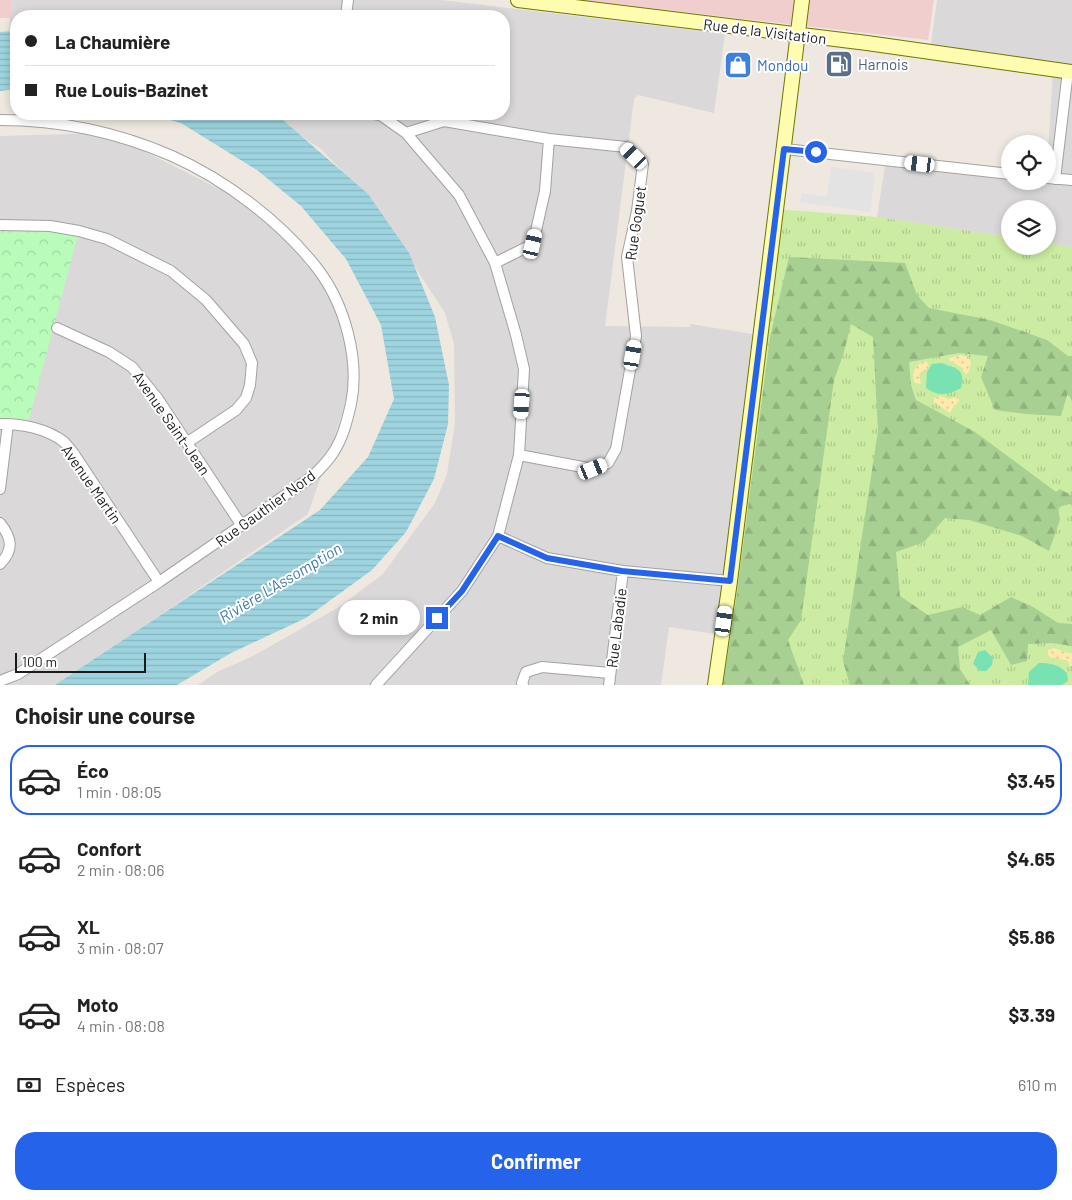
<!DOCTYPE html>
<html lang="fr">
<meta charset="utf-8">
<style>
:root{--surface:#fff;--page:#f2f2f2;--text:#222;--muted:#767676;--line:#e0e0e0;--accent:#2563eb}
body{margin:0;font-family:Barlow,sans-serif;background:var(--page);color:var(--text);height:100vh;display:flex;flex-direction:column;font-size:19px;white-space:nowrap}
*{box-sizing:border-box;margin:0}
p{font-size:16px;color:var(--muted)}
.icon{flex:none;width:28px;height:28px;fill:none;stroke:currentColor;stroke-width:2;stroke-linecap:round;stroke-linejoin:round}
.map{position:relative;height:685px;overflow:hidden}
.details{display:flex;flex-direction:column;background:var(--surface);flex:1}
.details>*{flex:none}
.top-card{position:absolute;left:10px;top:10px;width:500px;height:110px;border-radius:20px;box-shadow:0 2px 8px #0003;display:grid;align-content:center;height:110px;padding:0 15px;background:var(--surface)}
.fabs{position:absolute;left:1001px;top:135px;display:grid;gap:10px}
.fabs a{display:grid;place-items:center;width:55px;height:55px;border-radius:50%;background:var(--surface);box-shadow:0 2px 8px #0003;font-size:25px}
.scale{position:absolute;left:15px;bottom:12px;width:131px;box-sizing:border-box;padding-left:5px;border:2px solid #1b1b1b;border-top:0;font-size:14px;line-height:18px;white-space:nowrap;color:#1b1b1b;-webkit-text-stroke:4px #fff;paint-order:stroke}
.end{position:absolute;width:22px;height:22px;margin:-11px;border:6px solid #2563eb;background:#fff;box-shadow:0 0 0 2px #fff}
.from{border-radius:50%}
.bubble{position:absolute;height:35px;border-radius:18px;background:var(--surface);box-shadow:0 2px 8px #0003;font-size:16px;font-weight:700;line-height:35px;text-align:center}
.car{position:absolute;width:15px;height:30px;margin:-15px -8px;border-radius:6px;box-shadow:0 0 4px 1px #0007;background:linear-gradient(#fff 24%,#345 0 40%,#fff 0 76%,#345 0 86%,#fff 0)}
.top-card b{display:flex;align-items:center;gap:18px;height:48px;font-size:19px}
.top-card b+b{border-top:1px solid var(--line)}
.top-card i{width:12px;height:12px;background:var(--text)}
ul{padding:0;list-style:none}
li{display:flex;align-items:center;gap:15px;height:70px;margin:0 10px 8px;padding:0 5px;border:2px solid transparent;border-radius:20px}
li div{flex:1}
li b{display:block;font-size:19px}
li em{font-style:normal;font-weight:700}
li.current{border-color:var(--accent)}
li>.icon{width:45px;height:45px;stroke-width:1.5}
h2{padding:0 15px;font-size:22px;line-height:60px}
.pay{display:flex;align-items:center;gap:12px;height:55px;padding:0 15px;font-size:19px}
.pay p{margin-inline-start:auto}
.primary-button{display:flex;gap:10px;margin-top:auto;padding:10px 15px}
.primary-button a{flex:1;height:58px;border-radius:20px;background:var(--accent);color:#fff;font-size:20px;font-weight:700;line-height:58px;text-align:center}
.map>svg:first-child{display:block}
</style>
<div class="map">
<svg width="1072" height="685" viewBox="0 0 1072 685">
<defs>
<pattern id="grass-tufts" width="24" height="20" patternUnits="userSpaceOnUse" patternTransform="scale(1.25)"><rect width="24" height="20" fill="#cbeca2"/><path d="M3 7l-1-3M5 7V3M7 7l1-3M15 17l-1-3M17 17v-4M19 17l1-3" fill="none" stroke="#aeca8b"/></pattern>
<pattern id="forest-firs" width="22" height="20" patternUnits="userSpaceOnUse" patternTransform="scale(1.25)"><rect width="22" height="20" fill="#a8d092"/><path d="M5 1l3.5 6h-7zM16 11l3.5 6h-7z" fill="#90b27d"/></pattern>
<pattern id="sand-dots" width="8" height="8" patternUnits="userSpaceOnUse" patternTransform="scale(1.25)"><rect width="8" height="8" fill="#ffe9ad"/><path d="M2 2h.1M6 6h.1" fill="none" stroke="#dac794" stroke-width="1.8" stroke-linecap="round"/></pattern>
<pattern id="park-crowns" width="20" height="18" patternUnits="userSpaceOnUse" patternTransform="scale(1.25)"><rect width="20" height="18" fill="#b9fcba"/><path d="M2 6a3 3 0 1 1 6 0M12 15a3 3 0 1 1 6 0" fill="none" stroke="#9ed79f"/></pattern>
<pattern id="water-rules" width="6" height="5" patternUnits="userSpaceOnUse" patternTransform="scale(1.25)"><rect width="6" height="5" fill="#9dd4df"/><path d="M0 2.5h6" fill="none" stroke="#87b5bf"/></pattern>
</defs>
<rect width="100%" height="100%" fill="#eee8e0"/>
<path fill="#dad8d8" d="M 12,0 L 442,0 L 725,34 L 714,113 L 638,95 L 634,99 L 605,326 L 690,327 L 691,324 L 770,337 L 722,635 L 669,627 L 661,685 L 198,685 L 217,672 L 253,656 L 339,607 L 383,574 L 435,503 L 447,474 L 455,423 L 454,344 L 445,313 L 382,216 L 363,193 L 321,149 L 268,114 L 504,114 L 504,16 L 16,16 L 16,41 L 8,40 Z
M 937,0 L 1072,0 L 1072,247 L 1048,243 L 1048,209 L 1010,209 L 1010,237 L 877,217 L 885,166 L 1010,178 L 1010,181 L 1048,181 L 1048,153 L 1053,71 L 929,58 Z
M 108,133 L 259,209 L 335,299 L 355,377 L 308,514 L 58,685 L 0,685 L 0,136 Z"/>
<path fill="#f0cece" d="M 0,0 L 12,0 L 11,18 L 0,18 Z
M 580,0 L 934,0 L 928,40 Z"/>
<path fill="url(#grass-tufts)" d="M 777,209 L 877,217 L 1010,237 L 1010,246 L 1048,246 L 1048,243 L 1072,247 L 1072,685 L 713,685 Z"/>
<path fill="url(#forest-firs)" d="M 789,257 L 905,263 L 917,295 L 929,308 L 990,320 L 1047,340 L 1068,356 L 1072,356 L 1072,402 L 1068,392 L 1061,416 L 1027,414 L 995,410 L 981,377 L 988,356 L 959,353 L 909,362 L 911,385 L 916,400 L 975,432 L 1056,492 L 1060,489 L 1072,496 L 1072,506 L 1070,504 L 1058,507 L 1060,520 L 1049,551 L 1022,536 L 969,520 L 945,518 L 924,542 L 896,552 L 900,596 L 928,615 L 962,607 L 980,615 L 1011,597 L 1033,607 L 1058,623 L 1072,624 L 1072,646 L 1052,643 L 1028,644 L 1027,661 L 1011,665 L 991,630 L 958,647 L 960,669 L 970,685 L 850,685 L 843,661 L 878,431 L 873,337 L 851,324 L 844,352 L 834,380 L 801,620 L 788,640 L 804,685 L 723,685 L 737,593 L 770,337 Z"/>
<path fill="url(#sand-dots)" d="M 960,355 L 968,356 L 971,363 L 969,372 L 966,374 L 963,372 L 963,368 L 949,360 L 949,358 Z
M 922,362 L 927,362 L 929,367 L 919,374 L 921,384 L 915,383 C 911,374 914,367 922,362 Z
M 941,396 L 948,399 L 956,397 L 959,398 L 959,401 L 954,406 L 950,413 L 934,402 L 934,398 Z
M 1054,648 L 1067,653 L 1072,653 L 1072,666 L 1070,666 L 1067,660 L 1051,658 L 1048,655 L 1048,650 Z"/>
<path fill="url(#park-crowns)" d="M 0,225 L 79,231 L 27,427 L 0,424 Z"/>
<path fill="#78e2b2" d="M 942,363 C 956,369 966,368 961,388 C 949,395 938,397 926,388 L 927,372 L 932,364 Z
M 985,650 L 993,658 L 992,665 L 986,671 L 981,671 L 973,664 L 978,652 Z
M 1039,663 C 1051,663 1059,665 1067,673 L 1068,681 L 1062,685 L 1028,685 L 1029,672 Z"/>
<path fill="#e3e3e3" d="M 831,167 L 875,173 L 870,212 L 800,202 L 802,193 L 827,197 Z"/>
<path fill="url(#water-rules)" d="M 16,31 L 16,89 L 0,91 L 0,32 Z
M 146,114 L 276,114 L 368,194 L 409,253 L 435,317 L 449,385 L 448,424 L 434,479 L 406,532 L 372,570 L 306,618 L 231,653 L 177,685 L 55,685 L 320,510 L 368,457 L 394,399 L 381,325 L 346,259 L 301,206 L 257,170 L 181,123 Z"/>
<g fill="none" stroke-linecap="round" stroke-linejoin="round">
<g stroke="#a2a2a2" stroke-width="12">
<path id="street" d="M 346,16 L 348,0
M 374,114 L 382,116 L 406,133 L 459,195 L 495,263 L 516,335 L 524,369 L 519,455 L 498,536 L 462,591 L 376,685
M 0,120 C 61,120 117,132 172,156 C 226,180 281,222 317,268 C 345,304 360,360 351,404 C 347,421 343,438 333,453 C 328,461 320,469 313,476 L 159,582 L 18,674 L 0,681
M 406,133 L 444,121 L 549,139 L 626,147 L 643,164 L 637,211 L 627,257 L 636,336 L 616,449 L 608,463 L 593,469 L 519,455
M 785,149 L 1010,174
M 1048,178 L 1072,180
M 1055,179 L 1068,71
M 0,225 L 50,226 L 79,231 L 107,239 L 171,271 L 206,300 L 244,344 L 252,363 L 250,385 L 246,398 L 236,410 L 188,442
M 495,263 L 533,244 L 545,191 L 549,139
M 57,328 L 109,352 L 132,367 L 158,399 L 242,526
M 0,424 C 20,423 48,429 64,442 C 68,446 71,450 74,454 L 159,582
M 0,489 L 8,424
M 0,523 C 12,538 14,550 0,564
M 498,536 L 547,558 L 623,571 L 730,581
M 523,685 L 522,683 L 526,672 L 542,667 L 610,673
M 609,685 L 623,571"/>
</g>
<g stroke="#707500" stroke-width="16">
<path id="secondary" d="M 518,0 L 867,43 L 1072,72
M 715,685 L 730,581 L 802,0"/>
</g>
<use href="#street" stroke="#fff" stroke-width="10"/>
<use href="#secondary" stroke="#fdfcaf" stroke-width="14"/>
</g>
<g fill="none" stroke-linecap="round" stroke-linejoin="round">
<path stroke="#2563eb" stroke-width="6" d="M 437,618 L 462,591 L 498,536 L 547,558 L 622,571 L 730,581 L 784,149 L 816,152"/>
</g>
<defs>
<g id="fuel-square" transform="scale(1.4375)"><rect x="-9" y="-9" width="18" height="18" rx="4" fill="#5c6f8a" stroke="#fff"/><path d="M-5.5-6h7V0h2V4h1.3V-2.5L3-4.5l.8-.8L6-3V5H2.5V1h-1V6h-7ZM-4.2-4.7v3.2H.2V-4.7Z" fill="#fff"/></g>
<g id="shop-square" transform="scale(1.4375)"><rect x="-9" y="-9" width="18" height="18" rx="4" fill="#3f7fe0" stroke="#fff"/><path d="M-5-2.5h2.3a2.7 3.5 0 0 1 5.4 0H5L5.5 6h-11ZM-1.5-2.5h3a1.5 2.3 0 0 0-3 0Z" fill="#fff"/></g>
</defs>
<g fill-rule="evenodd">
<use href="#fuel-square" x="839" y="64"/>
<use href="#shop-square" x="738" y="65"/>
</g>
<g text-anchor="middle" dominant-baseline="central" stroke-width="4" stroke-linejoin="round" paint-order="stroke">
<g font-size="15" fill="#1b1b1b" stroke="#fff">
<text transform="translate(765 31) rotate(7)">Rue de la Visitation</text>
<text transform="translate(635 223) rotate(-82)">Rue Goguet</text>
<text transform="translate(172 423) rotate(55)">Avenue Saint-Jean</text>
<text transform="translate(92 484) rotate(55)">Avenue Martin</text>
<text transform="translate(265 508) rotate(-36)">Rue Gauthier Nord</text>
<text transform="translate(616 628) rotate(-83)">Rue Labadie</text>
</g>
<g font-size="15" fill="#4e5e75" stroke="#fff" text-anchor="start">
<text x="858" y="64">Harnois</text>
</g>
<g font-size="15" fill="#366cbe" stroke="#fff" text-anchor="start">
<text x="757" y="65">Mondou</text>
</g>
<g font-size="16" font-style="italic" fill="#407ba7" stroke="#fff">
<text transform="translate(280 582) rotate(-31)">Rivière L'Assomption</text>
</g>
</g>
</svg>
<div class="fabs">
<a><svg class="icon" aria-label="locate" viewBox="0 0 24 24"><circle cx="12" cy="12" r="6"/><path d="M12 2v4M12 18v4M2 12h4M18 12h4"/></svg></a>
<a><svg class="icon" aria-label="layers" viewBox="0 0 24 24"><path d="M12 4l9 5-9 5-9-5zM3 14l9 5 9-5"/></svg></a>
</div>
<div class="scale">100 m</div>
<i class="end from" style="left:816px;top:152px"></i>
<i class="end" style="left:437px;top:618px"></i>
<div class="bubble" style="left:338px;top:600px;width:82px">2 min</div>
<i class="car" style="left:634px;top:156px;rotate:315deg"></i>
<i class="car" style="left:920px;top:164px;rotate:277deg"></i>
<i class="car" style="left:533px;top:244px;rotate:13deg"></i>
<i class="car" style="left:633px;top:355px;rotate:10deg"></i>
<i class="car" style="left:522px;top:404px;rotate:184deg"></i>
<i class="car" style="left:593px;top:469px;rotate:68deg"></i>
<i class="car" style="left:724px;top:621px;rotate:8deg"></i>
<div class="top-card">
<b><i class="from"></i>La Chaumière</b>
<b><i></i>Rue Louis-Bazinet</b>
</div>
</div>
<section class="details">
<h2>Choisir une course</h2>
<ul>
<li class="current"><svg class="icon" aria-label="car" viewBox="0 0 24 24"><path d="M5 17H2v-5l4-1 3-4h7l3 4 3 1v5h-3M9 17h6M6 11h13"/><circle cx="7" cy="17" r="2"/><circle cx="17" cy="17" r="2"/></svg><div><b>Éco</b><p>1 min · 08:05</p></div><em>$3.45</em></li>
<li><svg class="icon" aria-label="car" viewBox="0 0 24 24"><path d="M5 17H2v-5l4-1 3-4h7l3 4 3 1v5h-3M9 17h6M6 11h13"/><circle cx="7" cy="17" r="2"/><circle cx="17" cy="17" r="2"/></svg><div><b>Confort</b><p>2 min · 08:06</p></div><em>$4.65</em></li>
<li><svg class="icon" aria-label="car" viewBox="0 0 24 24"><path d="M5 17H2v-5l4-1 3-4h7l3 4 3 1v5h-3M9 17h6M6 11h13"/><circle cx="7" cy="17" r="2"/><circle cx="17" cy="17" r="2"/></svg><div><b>XL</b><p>3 min · 08:07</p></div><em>$5.86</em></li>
<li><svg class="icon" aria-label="car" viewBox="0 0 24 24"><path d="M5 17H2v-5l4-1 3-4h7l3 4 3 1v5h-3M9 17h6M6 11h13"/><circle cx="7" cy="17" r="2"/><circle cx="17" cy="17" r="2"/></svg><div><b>Moto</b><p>4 min · 08:08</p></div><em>$3.39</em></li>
</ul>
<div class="pay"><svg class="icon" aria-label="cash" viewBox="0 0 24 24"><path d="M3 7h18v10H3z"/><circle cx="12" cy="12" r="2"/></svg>Espèces<p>610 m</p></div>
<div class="primary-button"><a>Confirmer</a></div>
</section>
